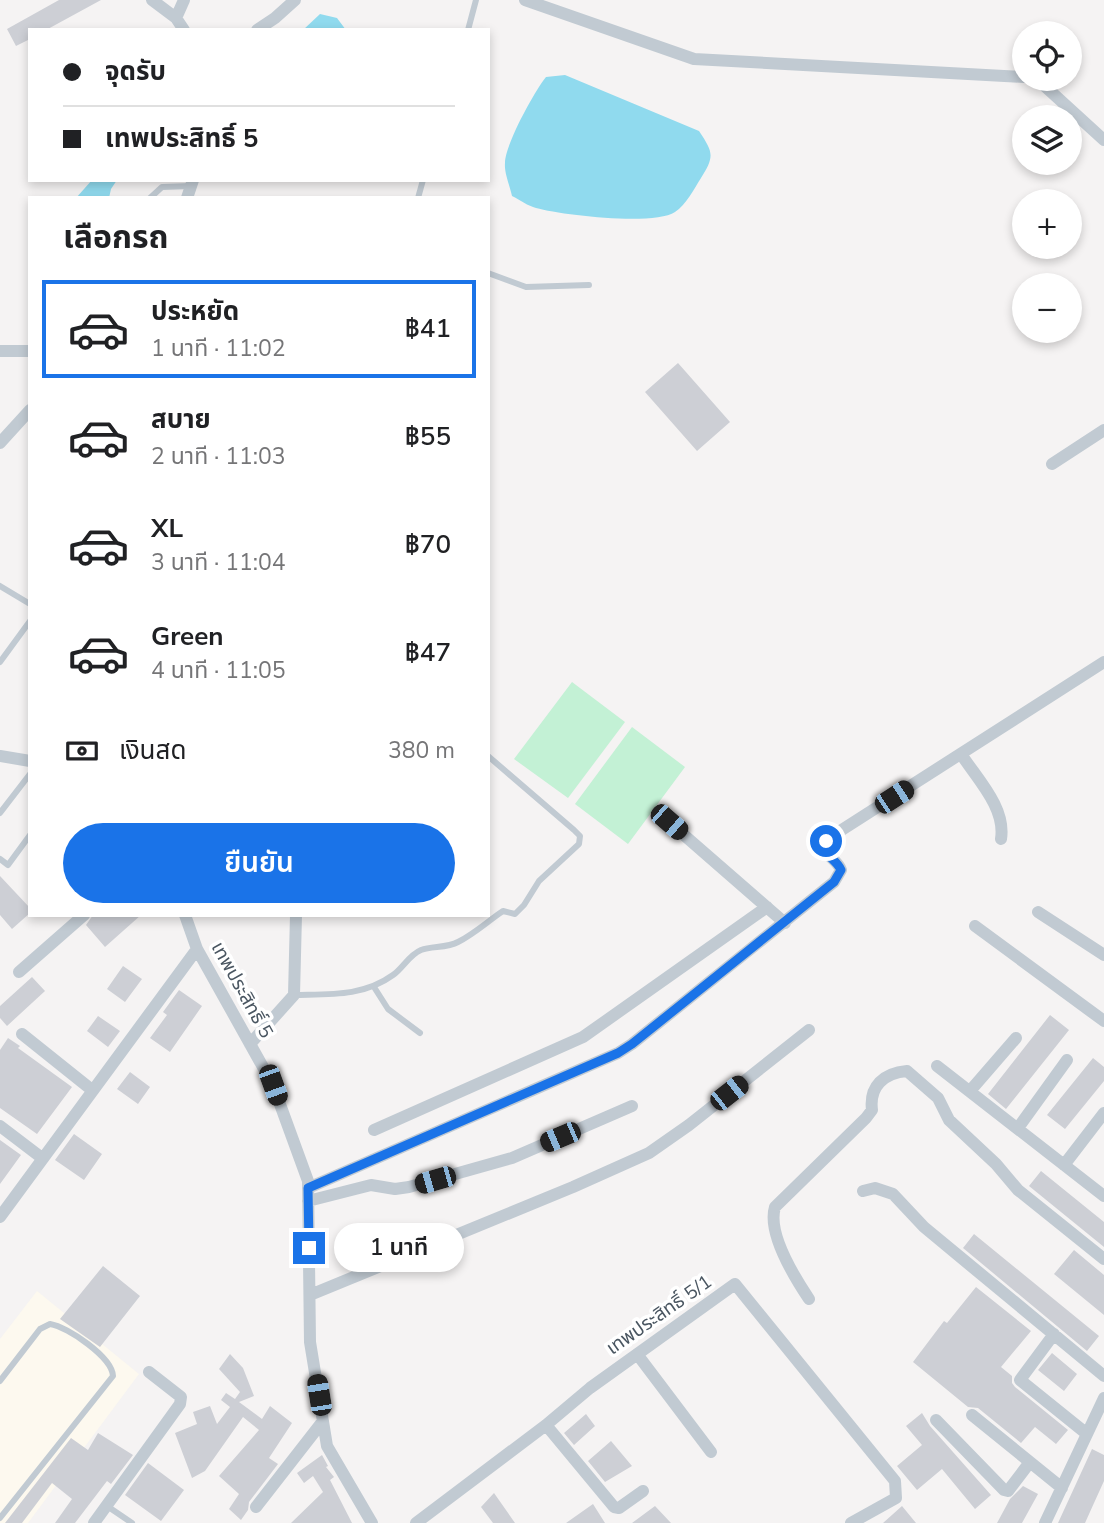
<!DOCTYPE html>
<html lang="th">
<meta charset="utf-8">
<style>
:root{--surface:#fff;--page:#f2f2f2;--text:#202124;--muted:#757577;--line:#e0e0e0;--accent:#1a73e8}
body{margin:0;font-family:"Nunito Sans","Noto Sans Thai",sans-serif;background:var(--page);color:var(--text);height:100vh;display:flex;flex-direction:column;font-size:26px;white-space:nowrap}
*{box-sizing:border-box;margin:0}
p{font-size:23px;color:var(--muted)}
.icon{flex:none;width:38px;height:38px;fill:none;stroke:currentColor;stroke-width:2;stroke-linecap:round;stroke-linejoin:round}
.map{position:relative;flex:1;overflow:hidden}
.side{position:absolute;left:28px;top:196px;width:462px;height:721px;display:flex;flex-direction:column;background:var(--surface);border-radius:0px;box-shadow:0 4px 10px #0003}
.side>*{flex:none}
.banner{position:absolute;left:28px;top:28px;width:462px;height:154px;border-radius:0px;box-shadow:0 4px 10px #0003;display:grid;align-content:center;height:154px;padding:0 35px;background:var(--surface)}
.controls{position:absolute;left:1012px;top:21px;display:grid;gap:14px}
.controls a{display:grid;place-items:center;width:70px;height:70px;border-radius:50%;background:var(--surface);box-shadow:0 4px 10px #0003;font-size:35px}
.end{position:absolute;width:32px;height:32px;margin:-16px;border:9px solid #1a73e8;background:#fff;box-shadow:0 0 0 4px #fff}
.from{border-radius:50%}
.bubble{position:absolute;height:49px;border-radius:24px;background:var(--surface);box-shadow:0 4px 10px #0003;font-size:23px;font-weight:600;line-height:49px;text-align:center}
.car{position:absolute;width:21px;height:42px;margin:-21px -10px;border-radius:9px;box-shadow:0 0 5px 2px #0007;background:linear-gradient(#222 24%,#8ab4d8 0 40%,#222 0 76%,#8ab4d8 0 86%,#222 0)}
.banner b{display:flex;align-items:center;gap:24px;height:66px;font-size:26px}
.banner b+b{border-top:2px solid var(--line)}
.banner i{width:18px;height:18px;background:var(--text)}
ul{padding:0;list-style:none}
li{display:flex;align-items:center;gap:21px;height:98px;margin:0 14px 10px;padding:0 21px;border:4px solid transparent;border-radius:0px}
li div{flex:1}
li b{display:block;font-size:26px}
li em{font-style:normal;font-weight:600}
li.active{border-color:var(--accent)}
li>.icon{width:63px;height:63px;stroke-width:1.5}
h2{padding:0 35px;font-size:32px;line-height:84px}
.pay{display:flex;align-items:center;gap:18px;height:77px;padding:0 35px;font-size:26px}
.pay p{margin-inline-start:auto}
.cta{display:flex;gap:14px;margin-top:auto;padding:14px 35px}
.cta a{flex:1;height:80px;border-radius:42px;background:var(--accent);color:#fff;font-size:28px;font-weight:600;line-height:80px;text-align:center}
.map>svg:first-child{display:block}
</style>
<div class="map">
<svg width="1104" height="1523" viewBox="0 0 1104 1523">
<rect width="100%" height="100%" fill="#f5f3f3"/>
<path fill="#fdf9ef" d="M 37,1291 L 139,1374 L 28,1523 L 0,1523 L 0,1339 Z"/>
<path fill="#c3f1d5" d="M 572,682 L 625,722 L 568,798 L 514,759 Z
M 632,727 L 685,767 L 628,844 L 575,804 Z"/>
<path fill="#90daee" d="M 320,14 L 337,18 L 346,30 L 303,30 Z
M 565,75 L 699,131 C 713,152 715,156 701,178 C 694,189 686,205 675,212 C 654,226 561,215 536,208 C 528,206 520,200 512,196 C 510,186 504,173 505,163 C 505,145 534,92 546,77 Z
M 92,180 L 117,180 L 111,189 L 109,198 L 76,198 Z"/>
<path fill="#cdcfd5" d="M 59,0 L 101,0 L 46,30 L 30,30 L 30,39 L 16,46 L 7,29 Z
M 678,363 L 730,422 L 697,451 L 645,392 Z
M 0,876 L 30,908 L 30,913 L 12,929 L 0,915 Z
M 93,915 L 141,915 L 105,947 L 86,925 Z
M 123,966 L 142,979 L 125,1002 L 107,989 Z
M 32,977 L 45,991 L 7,1026 L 0,1018 L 0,1006 Z
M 179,990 L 202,1006 L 170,1052 L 150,1038 L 167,1015 L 163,1012 Z
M 1050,1015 L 1069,1030 L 1006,1109 L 988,1094 Z
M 98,1016 L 120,1031 L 108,1047 L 87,1031 Z
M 8,1038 L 20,1046 L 18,1048 L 72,1087 L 37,1134 L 0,1108 L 0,1050 Z
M 1093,1058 L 1104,1067 L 1104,1081 L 1065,1129 L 1047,1115 Z
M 130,1072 L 150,1087 L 138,1104 L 117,1089 Z
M 74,1134 L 102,1154 L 84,1180 L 55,1160 Z
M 0,1140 L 21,1155 L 0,1184 Z
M 1041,1171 L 1104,1222 L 1104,1247 L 1029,1186 Z
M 974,1234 L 1099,1336 L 1087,1351 L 963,1248 Z
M 1074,1250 L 1104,1275 L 1104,1315 L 1054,1274 Z
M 103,1266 L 140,1296 L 100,1347 L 60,1319 Z
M 976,1287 L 1031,1331 L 1001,1367 L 1012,1376 L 1012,1383 L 1015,1387 L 1068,1430 L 1056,1444 L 1035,1427 L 1021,1443 L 978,1408 L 968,1407 L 913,1362 L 944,1321 L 947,1323 Z
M 1052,1353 L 1077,1374 L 1064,1391 L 1038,1370 Z
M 230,1354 L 243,1368 L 254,1396 L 239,1402 L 262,1419 L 270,1406 L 292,1423 L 269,1458 L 278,1464 L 249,1502 L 248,1510 L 241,1520 L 229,1509 L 239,1494 L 219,1476 L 259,1430 L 243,1417 L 205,1471 L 192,1478 L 175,1433 L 197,1424 L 193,1412 L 210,1406 L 217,1424 L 230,1407 L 221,1400 L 226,1393 L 235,1399 L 240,1392 L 219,1369 Z
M 922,1413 L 930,1426 L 991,1495 L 975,1509 L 942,1469 L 917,1490 L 897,1466 L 922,1445 L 906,1426 Z
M 586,1414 L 595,1426 L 574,1445 L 564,1433 Z
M 98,1433 L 133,1455 L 111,1484 L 107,1481 L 75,1523 L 55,1523 L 72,1499 L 52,1483 L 22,1523 L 5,1523 L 71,1438 L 88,1450 Z
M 611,1441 L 632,1466 L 605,1482 L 588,1461 Z
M 1092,1449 L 1104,1455 L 1104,1481 L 1094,1503 L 1085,1523 L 1058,1523 Z
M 322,1455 L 328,1466 L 326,1467 L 334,1477 L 330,1480 L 352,1523 L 291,1523 L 323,1492 L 313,1476 L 304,1483 L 297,1473 Z
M 148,1463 L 184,1490 L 161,1521 L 125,1495 Z
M 1023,1486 L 1038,1494 L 1022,1523 L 997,1523 L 1010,1499 Z
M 494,1493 L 515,1523 L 493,1523 L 481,1507 Z
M 593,1504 L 605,1523 L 566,1523 Z
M 655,1506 L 671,1523 L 632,1523 Z
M 902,1506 L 916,1523 L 883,1523 Z"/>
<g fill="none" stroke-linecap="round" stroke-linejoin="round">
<path stroke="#c1cad2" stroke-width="6" d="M 468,30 L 476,0
M 150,198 L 162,187 L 191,186
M 418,198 L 423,180
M 488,273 L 526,287 L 589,285
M 0,586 L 30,604
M 0,662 L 30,621
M 0,813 L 30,774
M 0,859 L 8,865 L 30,835
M 374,987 L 388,1009 L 420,1033
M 294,995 C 328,994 363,997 393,975 C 403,968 409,955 421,950 C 432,946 447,948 458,942 C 474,934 488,921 503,911 L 515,914 L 524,905 L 539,881 L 579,844 L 580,836 L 574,830 L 488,756
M 0,1381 L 40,1329 L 50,1324 C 68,1327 112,1357 113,1376 L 0,1518
M 107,1506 L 132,1523"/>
<path stroke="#c1cad2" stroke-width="12" d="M 152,0 L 176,18 L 184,30
M 525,0 L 694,59 L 1024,77
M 176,18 L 184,0
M 257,30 L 275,18 L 295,0
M 1037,79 L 1104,140
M 187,198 L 193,180
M 0,351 L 30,351
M 0,443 L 30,410
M 1052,464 L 1104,430
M 961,754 C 978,780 1006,808 1001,839
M 0,756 L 30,761
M 669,822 L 785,923
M 1038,912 L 1104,955
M 185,915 L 197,949 L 273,1085 L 308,1181 L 310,1342 L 327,1446 L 372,1523
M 975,926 L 1104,1021
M 19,972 L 84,915
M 22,1034 L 92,1090
M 250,1044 L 294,995 L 296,915
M 937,1066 L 1104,1196
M 970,1091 L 1016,1038
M 0,1126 L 42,1158
M 1018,1128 L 1067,1060
M 374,1130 L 583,1037 L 767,907
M 1064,1165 L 1104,1113
M 308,1188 L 618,1053 L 632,1044 L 834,882 L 841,870 C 838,860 825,856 823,845 L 826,840 L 1104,662
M 863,1191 L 875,1188 L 893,1194 L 924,1227 L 1104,1376
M 308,1201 L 371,1185 L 395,1189 L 409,1187 L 512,1158 L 632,1106
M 0,1217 L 197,949
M 310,1295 L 573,1187 L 649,1153 L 689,1125 L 809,1030
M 809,1299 C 795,1278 767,1233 775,1207 L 866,1118 L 872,1110 C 869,1086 884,1073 907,1071 L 938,1098 L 949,1120 L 996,1164 L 1018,1190 L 1104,1259
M 1054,1334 L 1020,1380 L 1087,1434
M 637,1354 L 711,1452
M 972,1415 L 1062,1488
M 936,1420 L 1004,1490 L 1008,1491 L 1030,1462
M 546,1425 L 614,1507 L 619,1508 L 643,1491
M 256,1507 L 323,1421
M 94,1523 L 180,1404 L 181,1397 L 149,1372
M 416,1523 L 546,1425 L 590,1388 L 735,1284 L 895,1481 L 896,1498 L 851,1523
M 1045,1523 L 1104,1398"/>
</g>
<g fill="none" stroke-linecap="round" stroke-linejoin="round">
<path stroke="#1a73e8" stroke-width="9" d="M 309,1248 L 308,1188 L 618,1053 L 632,1044 L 834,882 L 841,870 C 837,860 825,856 822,845 L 826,841"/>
</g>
<g text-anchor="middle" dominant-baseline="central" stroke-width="7" stroke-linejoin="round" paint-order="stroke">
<g font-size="19" fill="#4a5661" stroke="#fff">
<text transform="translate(242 990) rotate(61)">เทพประสิทธิ์ 5</text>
<text transform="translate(659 1315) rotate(-35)">เทพประสิทธิ์ 5/1</text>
</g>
</g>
</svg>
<div class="controls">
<a><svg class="icon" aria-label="locate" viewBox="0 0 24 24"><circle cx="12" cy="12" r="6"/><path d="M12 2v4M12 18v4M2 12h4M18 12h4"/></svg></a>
<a><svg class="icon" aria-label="layers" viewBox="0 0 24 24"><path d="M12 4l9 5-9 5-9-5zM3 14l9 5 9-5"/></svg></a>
<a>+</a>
<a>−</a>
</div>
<i class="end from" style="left:826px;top:841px"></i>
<i class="end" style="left:309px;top:1248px"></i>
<div class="bubble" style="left:334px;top:1223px;width:130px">1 นาที</div>
<i class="car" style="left:894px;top:797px;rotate:57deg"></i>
<i class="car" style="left:669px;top:822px;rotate:131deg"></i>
<i class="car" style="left:273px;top:1085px;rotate:160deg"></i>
<i class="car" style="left:729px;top:1093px;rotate:52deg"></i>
<i class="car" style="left:560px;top:1137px;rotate:247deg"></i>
<i class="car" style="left:435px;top:1180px;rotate:254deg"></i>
<i class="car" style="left:319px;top:1395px;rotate:351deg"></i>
<div class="banner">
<b><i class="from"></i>จุดรับ</b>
<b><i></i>เทพประสิทธิ์ 5</b>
</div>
<section class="side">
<h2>เลือกรถ</h2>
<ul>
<li class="active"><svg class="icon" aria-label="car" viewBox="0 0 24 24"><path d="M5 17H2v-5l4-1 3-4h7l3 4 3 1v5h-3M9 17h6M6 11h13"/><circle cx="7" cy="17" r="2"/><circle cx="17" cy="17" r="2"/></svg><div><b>ประหยัด</b><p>1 นาที · 11:02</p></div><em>฿41</em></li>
<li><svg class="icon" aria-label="car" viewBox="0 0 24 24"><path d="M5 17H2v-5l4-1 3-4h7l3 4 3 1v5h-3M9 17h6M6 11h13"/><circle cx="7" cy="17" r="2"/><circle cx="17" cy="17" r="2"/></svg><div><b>สบาย</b><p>2 นาที · 11:03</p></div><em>฿55</em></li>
<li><svg class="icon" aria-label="car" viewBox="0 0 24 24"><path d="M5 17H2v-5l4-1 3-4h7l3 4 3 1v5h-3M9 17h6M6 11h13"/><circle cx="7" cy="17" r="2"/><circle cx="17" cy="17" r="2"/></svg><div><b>XL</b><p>3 นาที · 11:04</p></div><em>฿70</em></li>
<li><svg class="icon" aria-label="car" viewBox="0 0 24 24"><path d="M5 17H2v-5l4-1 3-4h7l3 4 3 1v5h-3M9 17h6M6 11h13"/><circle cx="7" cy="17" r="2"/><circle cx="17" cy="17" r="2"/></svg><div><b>Green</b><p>4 นาที · 11:05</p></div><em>฿47</em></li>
</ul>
<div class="pay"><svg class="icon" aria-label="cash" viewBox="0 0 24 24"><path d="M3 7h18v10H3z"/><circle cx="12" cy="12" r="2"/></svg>เงินสด<p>380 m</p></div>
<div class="cta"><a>ยืนยัน</a></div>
</section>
</div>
